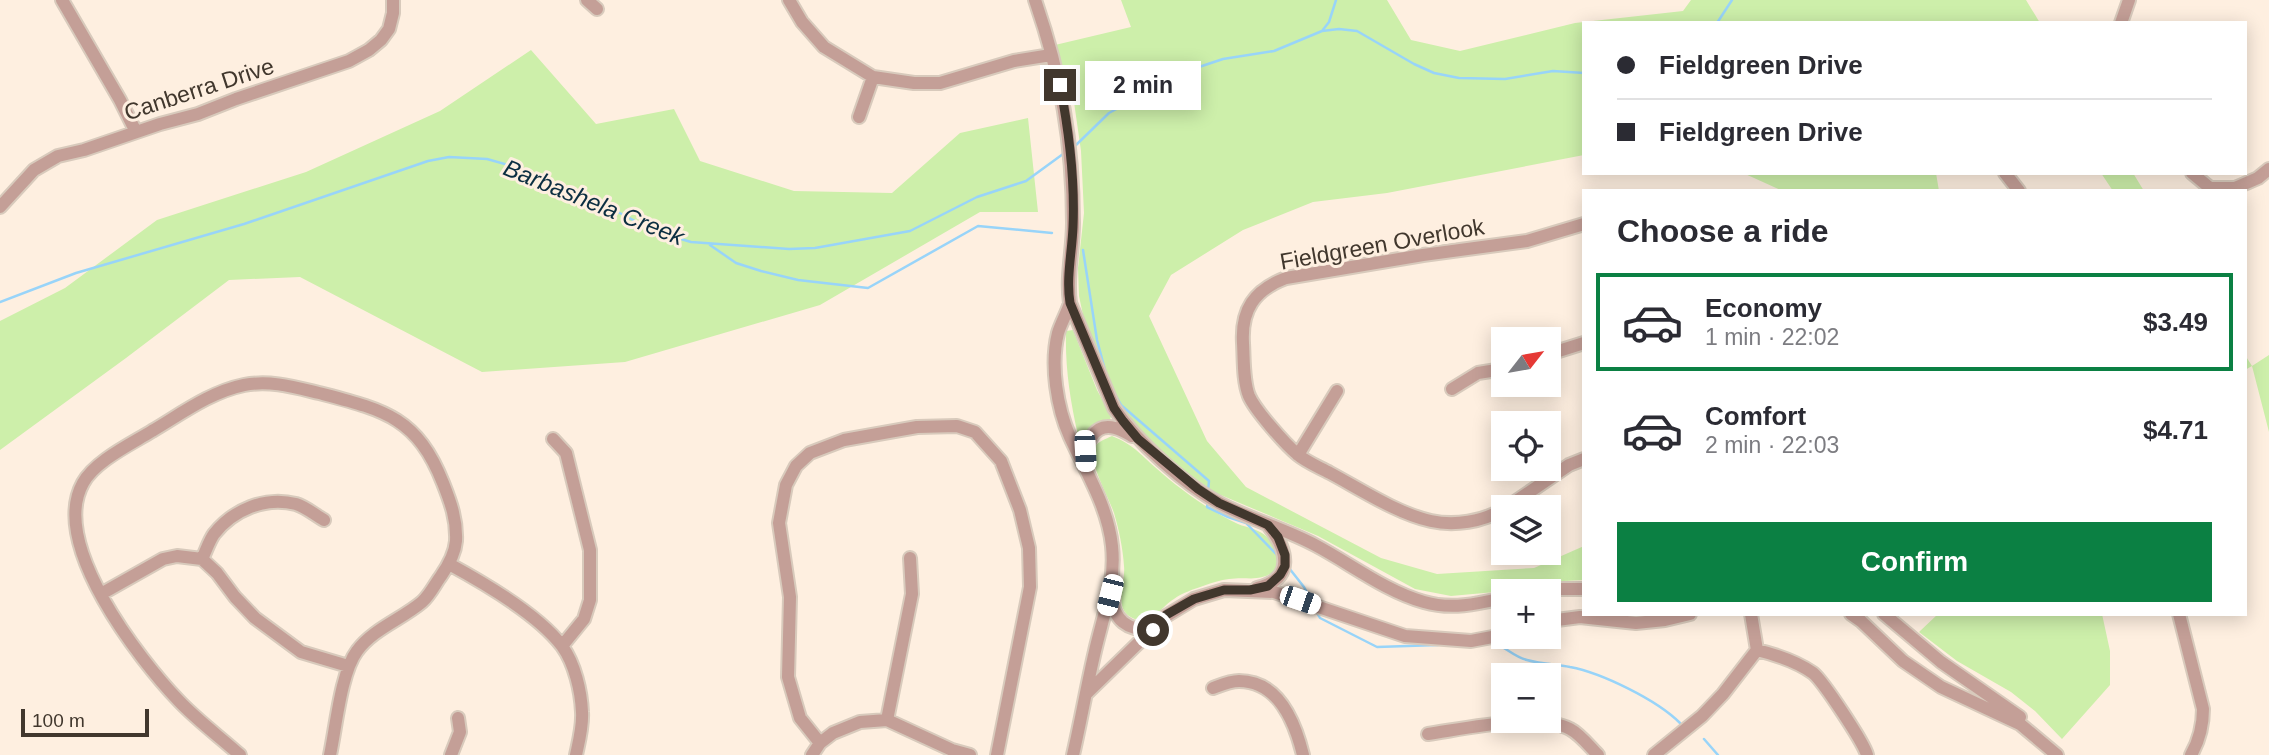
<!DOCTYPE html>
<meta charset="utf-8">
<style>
:root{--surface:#fff;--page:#f2f2f3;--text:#2b2b33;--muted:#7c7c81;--line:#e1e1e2;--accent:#0b8043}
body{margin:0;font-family:Arial,sans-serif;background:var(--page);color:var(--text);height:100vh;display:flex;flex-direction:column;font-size:26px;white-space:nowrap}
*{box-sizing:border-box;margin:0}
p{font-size:23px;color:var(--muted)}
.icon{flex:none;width:38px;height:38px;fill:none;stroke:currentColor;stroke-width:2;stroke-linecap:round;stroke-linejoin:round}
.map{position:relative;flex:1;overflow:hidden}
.details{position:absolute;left:1582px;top:189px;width:665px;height:427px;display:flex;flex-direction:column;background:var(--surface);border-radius:0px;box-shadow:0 4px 18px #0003}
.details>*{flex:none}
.top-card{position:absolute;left:1582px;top:21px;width:665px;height:154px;border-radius:0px;box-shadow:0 4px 18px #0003;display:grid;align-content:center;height:154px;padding:0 35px;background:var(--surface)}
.needle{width:46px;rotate:59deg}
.fabs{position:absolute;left:1491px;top:327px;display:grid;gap:14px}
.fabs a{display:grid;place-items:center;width:70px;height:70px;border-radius:0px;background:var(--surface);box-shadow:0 4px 18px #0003;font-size:35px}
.scale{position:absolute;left:21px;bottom:18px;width:128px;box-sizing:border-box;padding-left:7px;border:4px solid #41372d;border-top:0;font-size:19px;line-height:24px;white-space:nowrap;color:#41372d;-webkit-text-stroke:5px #feefe0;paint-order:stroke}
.end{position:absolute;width:32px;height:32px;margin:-16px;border:9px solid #41372d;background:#fff;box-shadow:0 0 0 4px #fff}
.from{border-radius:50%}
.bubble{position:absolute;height:49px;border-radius:0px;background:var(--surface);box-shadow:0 4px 18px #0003;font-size:23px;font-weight:700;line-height:49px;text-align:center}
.car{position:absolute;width:21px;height:42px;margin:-21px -10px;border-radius:9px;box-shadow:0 0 5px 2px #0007;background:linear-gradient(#fff 24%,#345 0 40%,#fff 0 76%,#345 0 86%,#fff 0)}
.top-card b{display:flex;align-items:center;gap:24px;height:66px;font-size:26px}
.top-card b+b{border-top:2px solid var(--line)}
.top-card i{width:18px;height:18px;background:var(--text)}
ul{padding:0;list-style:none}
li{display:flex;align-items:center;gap:21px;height:98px;margin:0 14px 10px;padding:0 21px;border:4px solid transparent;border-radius:0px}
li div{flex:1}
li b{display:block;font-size:26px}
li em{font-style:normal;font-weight:700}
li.selected{border-color:var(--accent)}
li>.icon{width:63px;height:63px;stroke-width:1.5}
h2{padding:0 35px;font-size:32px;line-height:84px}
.cta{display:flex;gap:14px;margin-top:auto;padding:14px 35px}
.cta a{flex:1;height:80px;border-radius:0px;background:var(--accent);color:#fff;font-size:28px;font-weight:700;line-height:80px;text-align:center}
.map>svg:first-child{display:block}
</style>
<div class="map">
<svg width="2269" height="755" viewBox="0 0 2269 755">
<rect width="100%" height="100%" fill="#feefe0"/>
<path fill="#cdefaa" d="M 1121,0 L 1387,0 L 1411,40 L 1460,51 L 1575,23 L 1683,11 L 1691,0 L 2026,0 L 2040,23 L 1584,23 L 1584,155 L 1387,193 L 1313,202 L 1243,230 L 1171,275 L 1149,316 L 1207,441 L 1246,487 L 1381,558 L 1437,574 L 1534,568 L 1584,546 L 1584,580 L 1544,582 L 1495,592 L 1451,596 L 1415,589 L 1318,536 L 1216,493 L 1187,473 L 1156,447 L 1129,418 L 1114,397 L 1083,315 L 1079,296 L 1078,268 L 1084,213 L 1081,151 L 1073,95 L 1055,45 L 1131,27 Z
M 531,50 L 596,124 L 674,109 L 700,161 L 794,191 L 892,193 L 960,133 L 1028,118 L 1038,212 L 980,212 L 820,305 L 625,362 L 482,372 L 300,277 L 229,280 L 126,358 L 0,450 L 0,321 L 65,288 L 157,220 L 306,172 L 440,111 Z
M 1743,173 L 1936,173 L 1939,191 L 1783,191 Z
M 2101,173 L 2133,173 L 2144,191 L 2113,191 Z
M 1073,330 L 1097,390 L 1111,416 L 1110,420 C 1098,423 1090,426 1083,437 L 1078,435 C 1070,400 1065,367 1066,331 Z
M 2245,355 L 2252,366 L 2269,355 L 2269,432 L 2252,366 L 2245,370 Z
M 1112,436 C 1134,445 1139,453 1156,468 C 1178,488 1210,511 1238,524 C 1248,528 1259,529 1267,537 C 1276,546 1278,555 1279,567 C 1262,584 1250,576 1229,579 C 1221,580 1211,583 1203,586 C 1194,589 1182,593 1174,599 C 1162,606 1154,623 1139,620 C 1110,614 1126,585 1124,566 C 1123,549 1119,530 1114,513 C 1109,498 1088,462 1094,448 C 1098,441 1106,439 1112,436 Z
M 1938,614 L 2102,614 L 2110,651 L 2110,685 L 2062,739 L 2035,711 L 2011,692 L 1957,661 L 1919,632 Z"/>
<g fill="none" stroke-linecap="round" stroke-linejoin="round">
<path stroke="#98d4f9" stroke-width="2.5" d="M 1717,23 L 1732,0
M 1322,31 L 1329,22 L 1336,0
M 1076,145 L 1109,113 L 1187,71 L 1223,59 L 1274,51 L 1322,31 L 1339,29 L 1357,31 L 1414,64 L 1434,73 L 1459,78 L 1505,79 L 1553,71 L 1584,73
M 710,245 L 736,263 L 761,271 L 798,280 L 868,288 L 978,226 L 1052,233
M 1083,250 L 1097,340 L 1105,370
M 0,302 L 76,273 L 244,224 L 428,161 L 449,157 L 487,159 L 512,166 L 559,188 L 593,199 L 654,231 L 691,242 L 789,249 L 815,248 L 910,231 L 977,197 L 1026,181 L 1063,154
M 1114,393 L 1121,405 L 1209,481 L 1208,491
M 1208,501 L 1207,507 L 1228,517 L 1246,523 L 1279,557
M 1289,568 L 1304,587 L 1311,600
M 1316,611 L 1320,618 L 1377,647 L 1438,645
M 1494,643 C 1506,647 1514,657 1527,660 C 1541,664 1556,664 1570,667 C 1602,673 1657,700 1680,723
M 1704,739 L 1718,755"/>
<g stroke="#d8cabc" stroke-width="16">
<path id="minor" d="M 62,0 L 120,100 L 136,132
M 587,0 L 597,9
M 789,0 L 802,22 L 824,47 L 873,77 L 914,83 L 940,83 L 1014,61 L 1051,55
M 1035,0 C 1061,75 1073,143 1073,223 C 1073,250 1066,277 1070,303 L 1114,408 C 1137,442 1185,485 1221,504 C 1252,520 1285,529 1315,545 C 1351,564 1385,591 1424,602 C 1451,610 1477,604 1503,598
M 2121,23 L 2129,0
M 859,117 L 873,77
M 2005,173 L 2019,191
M 2192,173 L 2210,188 L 2235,188 L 2258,178 L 2269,169
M 0,207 L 34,170 L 58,156 L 84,150 L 160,124 L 198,114 L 236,99 L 349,61 L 369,50 L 381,40 L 389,29 L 393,13 L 393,0
M 1070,303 C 1067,313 1061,323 1058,333 C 1050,365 1057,408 1070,437 C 1086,472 1108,507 1112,546 C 1116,583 1103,616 1095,651 C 1087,685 1081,720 1073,755
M 1549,354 L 1584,343
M 1452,389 L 1478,373 L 1503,369
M 553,439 L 566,453 L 590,550 L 590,600 L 584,619 L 562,646
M 1298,455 L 1337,391
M 1086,462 C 1085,445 1093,422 1115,428 C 1121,429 1127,433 1132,436
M 1506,508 L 1569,465 L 1584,459
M 1503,509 C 1483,522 1454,526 1431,521 C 1398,514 1360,489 1330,473 C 1319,467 1306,462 1297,454 C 1285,444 1255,410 1249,396 C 1243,381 1244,360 1243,343 C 1241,310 1254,290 1286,278 L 1423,255 L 1527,241 L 1584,224
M 202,559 C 206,551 209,541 214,534 C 233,510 265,496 296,504 C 306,507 315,515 324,520
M 449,564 C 484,583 538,614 562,646 C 575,664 581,691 582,712 C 583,726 579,741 576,755
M 1257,588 C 1295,579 1288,550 1268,525
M 1536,592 L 1553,589 L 1584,589
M 101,594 L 163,559 L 177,556 L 202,559 L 217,573 L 235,597 L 255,618 L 301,652 L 348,666
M 1110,595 C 1115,621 1126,630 1152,630
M 1851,614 L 1861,621 L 1903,661 L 1941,687 L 2020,724 L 2057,755
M 1884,614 L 1941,662 L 2020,717
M 2179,614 L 2203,709 C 2203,725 2199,741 2191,755
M 1549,621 L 1580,617 L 1636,623 L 1665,620 L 1690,614
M 1757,650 C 1777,655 1796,661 1813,673 C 1823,681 1864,743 1867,755
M 1213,688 C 1221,685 1230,681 1239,681 C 1279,681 1295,722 1303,755
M 1087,693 L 1166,616 L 1194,599 L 1224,590 L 1274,592 L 1405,636 L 1471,641 L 1503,635
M 887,720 L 912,594 L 910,558
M 1428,734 C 1463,729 1538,712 1570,729 C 1580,734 1590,747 1598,755
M 820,743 L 800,718 L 788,677 L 790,597 L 779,523 L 786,485 L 796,466 L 810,453 L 844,440 L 917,427 L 957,426 L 975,432 L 1001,461 L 1020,510 L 1029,548 L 1030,587 L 997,755
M 240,755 C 220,737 198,721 179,701 C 139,659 49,544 83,483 C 95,461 131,444 152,431 C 181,414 210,392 244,385 C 270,380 294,387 319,393 C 384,410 417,417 443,483 C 451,503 457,520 456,541 C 455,553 448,566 441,576 C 435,584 430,595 422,602 C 402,619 373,629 357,651 C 341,672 336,727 330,755
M 451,755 L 460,732 L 458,718
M 812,755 L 820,743 L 833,733 L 860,722 L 887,720 L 952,750 L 970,755
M 1654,755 L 1702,716 L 1723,694 L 1757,650 L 1751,614"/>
</g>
<use href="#minor" stroke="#c49f97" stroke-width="12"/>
</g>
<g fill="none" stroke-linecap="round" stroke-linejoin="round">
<path stroke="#41372d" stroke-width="9" d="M 1060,85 C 1069,131 1075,180 1073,227 C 1072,252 1066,278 1070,303 L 1114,408 L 1123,421 L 1138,439 L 1198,489 L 1219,503 L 1268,525 L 1278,537 L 1285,555 L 1285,566 L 1280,575 L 1268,586 L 1250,590 L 1224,590 L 1194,599 L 1166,615 L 1153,630"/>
</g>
<g text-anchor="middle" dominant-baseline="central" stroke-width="6" stroke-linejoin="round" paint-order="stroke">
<g font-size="23" fill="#41372d" stroke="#feefe0">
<text transform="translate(199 89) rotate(-18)">Canberra Drive</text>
<text transform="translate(1382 244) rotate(-10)">Fieldgreen Overlook</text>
</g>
<g font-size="24" font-style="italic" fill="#0b2e41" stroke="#feefe0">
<text transform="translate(594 202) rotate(22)">Barbashela Creek</text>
</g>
</g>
</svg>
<div class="fabs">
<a><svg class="needle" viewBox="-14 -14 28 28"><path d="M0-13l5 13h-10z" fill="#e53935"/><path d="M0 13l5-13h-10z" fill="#7c7c81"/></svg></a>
<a><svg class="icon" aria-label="locate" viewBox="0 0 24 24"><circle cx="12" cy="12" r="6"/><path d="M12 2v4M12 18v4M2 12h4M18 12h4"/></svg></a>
<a><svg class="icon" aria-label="layers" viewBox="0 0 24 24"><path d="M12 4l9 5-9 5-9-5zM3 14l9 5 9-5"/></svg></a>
<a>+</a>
<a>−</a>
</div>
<div class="scale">100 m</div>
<i class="end from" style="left:1153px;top:630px"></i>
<i class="end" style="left:1060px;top:85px"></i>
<div class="bubble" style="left:1085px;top:61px;width:116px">2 min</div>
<i class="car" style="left:1085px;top:451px;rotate:177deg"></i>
<i class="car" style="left:1110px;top:595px;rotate:194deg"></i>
<i class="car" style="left:1300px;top:600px;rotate:109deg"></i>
<div class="top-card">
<b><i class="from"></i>Fieldgreen Drive</b>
<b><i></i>Fieldgreen Drive</b>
</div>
<section class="details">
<h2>Choose a ride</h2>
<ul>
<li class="selected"><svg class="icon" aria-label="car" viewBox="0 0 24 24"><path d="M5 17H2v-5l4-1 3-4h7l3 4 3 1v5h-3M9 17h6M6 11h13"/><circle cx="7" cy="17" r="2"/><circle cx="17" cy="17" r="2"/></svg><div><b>Economy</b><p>1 min · 22:02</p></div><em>$3.49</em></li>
<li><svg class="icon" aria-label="car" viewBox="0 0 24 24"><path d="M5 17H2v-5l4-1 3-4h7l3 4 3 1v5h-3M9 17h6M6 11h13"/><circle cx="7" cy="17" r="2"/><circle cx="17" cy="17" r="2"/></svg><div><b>Comfort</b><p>2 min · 22:03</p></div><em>$4.71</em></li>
</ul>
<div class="cta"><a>Confirm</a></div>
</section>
</div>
